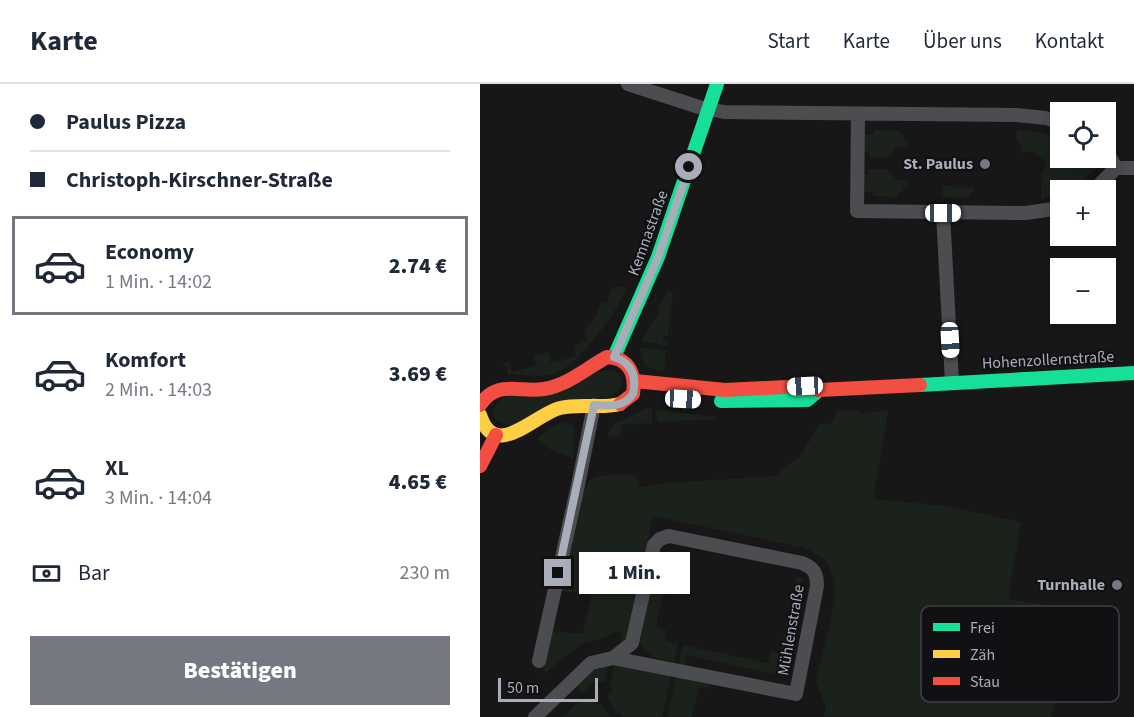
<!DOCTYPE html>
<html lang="de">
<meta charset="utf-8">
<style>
:root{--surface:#fff;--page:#f2f2f3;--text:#1f2937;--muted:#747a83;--line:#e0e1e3;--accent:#757880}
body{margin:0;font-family:"Source Sans 3",sans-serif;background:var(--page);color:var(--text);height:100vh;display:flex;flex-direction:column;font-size:22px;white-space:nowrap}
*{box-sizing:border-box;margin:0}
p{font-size:20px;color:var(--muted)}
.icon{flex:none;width:33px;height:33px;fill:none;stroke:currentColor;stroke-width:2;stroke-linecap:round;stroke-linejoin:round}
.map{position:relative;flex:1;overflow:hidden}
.details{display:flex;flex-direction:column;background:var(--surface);width:480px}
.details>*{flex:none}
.hud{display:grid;align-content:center;height:132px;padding:0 30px;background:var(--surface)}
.fabs{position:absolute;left:570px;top:18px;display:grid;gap:12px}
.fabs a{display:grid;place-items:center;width:66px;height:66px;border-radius:0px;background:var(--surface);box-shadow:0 3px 15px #0003;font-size:30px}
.scale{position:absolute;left:18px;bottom:15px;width:100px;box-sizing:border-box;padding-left:6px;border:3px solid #a7adb9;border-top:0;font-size:16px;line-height:21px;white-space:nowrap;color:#a7adb9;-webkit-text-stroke:4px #111113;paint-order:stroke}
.end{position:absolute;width:27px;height:27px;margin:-14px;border:8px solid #a7adb9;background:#111;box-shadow:0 0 0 3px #111}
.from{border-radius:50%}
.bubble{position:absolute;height:42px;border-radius:0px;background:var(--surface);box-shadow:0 3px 15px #0003;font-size:20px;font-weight:800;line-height:42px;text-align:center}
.car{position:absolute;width:18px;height:36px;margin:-18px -9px;border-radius:8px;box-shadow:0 0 4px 2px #0007;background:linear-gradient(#fff 24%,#345 0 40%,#fff 0 76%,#345 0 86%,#fff 0)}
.hud b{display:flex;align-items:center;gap:21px;height:57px;font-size:22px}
.hud b+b{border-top:2px solid var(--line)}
.hud i{width:15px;height:15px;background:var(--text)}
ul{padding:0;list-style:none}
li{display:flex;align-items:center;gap:18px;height:99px;margin:0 12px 9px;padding:0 18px;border:3px solid transparent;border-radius:0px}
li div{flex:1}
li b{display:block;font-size:22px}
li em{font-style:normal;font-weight:800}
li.current{border-color:var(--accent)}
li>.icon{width:54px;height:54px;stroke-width:1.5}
.pay{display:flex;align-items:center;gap:15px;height:66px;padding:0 30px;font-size:22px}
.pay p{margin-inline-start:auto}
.button{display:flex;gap:12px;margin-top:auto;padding:12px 30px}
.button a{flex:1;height:69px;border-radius:0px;background:var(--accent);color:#fff;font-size:24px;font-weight:800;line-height:69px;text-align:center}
header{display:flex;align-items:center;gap:36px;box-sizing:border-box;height:84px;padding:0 30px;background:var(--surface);border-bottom:2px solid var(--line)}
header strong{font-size:28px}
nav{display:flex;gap:33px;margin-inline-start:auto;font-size:21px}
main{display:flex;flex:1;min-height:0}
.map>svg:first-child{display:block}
</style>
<header>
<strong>Karte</strong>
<nav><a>Start</a><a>Karte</a><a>Über uns</a><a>Kontakt</a></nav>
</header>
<main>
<section class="details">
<div class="hud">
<b><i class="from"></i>Paulus Pizza</b>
<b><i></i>Christoph-Kirschner-Straße</b>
</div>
<ul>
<li class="current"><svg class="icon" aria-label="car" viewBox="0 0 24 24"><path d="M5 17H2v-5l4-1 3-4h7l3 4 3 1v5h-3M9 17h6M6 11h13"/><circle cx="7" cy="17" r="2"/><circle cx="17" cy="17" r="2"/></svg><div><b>Economy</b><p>1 Min. · 14:02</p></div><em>2.74 €</em></li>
<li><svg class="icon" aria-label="car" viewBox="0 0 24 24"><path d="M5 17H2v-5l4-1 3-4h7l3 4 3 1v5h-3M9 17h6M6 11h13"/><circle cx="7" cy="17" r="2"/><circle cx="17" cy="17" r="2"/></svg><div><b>Komfort</b><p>2 Min. · 14:03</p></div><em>3.69 €</em></li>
<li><svg class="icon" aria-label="car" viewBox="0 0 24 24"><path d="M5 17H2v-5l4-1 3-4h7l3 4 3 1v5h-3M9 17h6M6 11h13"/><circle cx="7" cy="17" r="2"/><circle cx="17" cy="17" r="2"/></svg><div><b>XL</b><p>3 Min. · 14:04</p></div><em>4.65 €</em></li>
</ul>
<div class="pay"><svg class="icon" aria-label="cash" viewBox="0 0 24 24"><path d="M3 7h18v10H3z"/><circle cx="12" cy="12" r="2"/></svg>Bar<p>230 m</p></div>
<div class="button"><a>Bestätigen</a></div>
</section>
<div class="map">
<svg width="654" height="633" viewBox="0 0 654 633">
<rect width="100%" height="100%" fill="#171717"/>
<path fill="#1b221b" d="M 394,46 L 420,47 L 420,51 L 424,51 L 424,56 L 428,56 L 428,63 L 417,63 L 407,74 L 389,73 L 389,68 L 384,68 L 384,51 L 394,51 Z
M 537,46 L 564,49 L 579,53 L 580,74 L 609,74 L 614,78 L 616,84 L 601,97 L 587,106 L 580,106 L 580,109 L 561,115 L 562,94 L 560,91 C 569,83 566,73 554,70 L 554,67 L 537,69 L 541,68 L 543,64 L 536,55 Z
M 389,85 L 407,85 L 417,96 L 428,97 L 428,104 L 423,104 L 423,109 L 418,109 L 418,113 L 393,112 L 393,108 L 384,108 L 384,90 L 389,90 Z
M 462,102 L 473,102 L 474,104 L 486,103 L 487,105 L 494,103 L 494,109 L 491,109 L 489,114 L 463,113 Z
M 137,202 L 146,204 C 139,227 100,278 78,288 C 61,295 45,290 27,290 L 28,282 L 22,281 L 22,280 L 29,278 L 32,288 L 56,282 L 54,272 L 68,268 L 71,279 L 96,272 L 94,262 L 107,256 L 104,245 L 114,236 L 122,217 L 127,219 L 131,206 Z
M 187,207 L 193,209 L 188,252 L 184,251 L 183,257 L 187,258 L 187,262 L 161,257 L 180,227 L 178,225 Z
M 160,263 L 186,267 L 184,286 C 167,288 162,278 160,263 Z
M 126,286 L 136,287 L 142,296 L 141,304 L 131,312 L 32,341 C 9,339 8,325 25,313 Z
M 167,324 L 172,325 L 172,339 L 141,341 L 140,352 L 128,353 L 129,346 L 136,339 Z
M 176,326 L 236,333 L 236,335 L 177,338 Z
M 376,326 L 381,329 L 408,327 L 393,415 L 465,422 L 541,438 L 528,515 L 605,528 L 571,633 L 344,633 L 346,622 L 336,598 L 354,520 L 354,494 L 349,482 L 340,472 L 325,464 L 173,432 L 146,554 L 140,561 L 142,549 L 134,548 L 126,553 L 101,560 L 63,591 L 71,547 L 103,550 L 111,511 L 79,507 L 103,405 L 106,404 L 109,396 L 118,392 L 151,390 L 159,396 L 160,403 L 188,399 L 295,392 L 321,371 L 339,341 L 351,339 L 357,327 Z
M 86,338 L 90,339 L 94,344 L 93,374 L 71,366 L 57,355 L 71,343 Z
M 188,467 L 192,467 L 176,543 L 186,546 L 184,556 L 198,560 L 194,578 C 179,575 168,574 160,559 L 175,483 L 184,485 Z
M 317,493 L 323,494 L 302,592 L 206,571 L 204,581 L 199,580 L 203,561 L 288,579 L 290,568 L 300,569 Z
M 128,580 L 125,598 L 115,597 L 102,609 L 95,602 L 113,586 Z
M 135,580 L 191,591 L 182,633 L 142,633 L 139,629 L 137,631 L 128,614 L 129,608 L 132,608 L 133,603 L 130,602 Z
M 196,592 L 229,600 L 228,605 L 219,603 L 212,633 L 188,633 Z
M 101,616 L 121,620 L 130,633 L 83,633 Z"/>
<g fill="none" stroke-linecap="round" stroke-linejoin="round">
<path stroke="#4b4d50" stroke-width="14" d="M 148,0 L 219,23 L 244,28 L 536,31 L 566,34 L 580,39
M 378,30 L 377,127 L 546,129 L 580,124
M 626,66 L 636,84
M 636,84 L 654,84
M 614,106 L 636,84
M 463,129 L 472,298
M 59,577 L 98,401 L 114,321
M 55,633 L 111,579 L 133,574 L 316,610 L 337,502 C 337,489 334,484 322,479 L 189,452 L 180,455 L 174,461 L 152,559 L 133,574"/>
<path stroke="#16e098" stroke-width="14" d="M 134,273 L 178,173 L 237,0
M 440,301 L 654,289
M 241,317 L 327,316 L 339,306"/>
<path stroke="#ffcf43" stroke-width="14" d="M 0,331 C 15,378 55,330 80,324 C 101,319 120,325 140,320"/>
<path stroke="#f24e42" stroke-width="14" d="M 155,297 L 245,306 L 325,302 L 339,306 L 440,301
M 0,321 C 17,295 39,309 64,305 C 88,301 107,284 127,273 C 149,274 156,290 153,310 L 140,320
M 0,382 L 16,351"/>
</g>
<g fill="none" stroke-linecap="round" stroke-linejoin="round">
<path stroke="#a7adb9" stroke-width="8" d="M 78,489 L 114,321 C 129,322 143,324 153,310 C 157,292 152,279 134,273 L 178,173 L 209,83"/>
</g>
<g fill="#757880" stroke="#111113" stroke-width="2">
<circle cx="505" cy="80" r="6"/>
<circle cx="637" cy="501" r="6"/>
</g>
<g text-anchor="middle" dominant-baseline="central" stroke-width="4.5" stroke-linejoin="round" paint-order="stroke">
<g font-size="16" font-weight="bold" fill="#a7adb9" stroke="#111113" text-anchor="end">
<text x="493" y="80">St. Paulus</text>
<text x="625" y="501">Turnhalle</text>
</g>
<g font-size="16" fill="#a7adb9" stroke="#111113">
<text transform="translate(168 149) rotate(-70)">Kemnastraße</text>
<text transform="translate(568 276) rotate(-3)">Hohenzollernstraße</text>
<text transform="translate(311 546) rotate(-80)">Mühlenstraße</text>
</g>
</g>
<rect x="441" y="522" width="198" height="96" rx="9" fill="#111113" stroke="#3e4045" stroke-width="1.5"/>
<rect x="453" y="539" width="27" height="8" fill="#16e098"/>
<rect x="453" y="566" width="27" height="8" fill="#ffcf43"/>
<rect x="453" y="593" width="27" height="8" fill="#f24e42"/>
<g font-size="16" fill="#a7adb9">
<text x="490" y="549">Frei</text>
<text x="490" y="576">Zäh</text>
<text x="490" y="603">Stau</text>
</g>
</svg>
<div class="fabs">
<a><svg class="icon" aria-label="locate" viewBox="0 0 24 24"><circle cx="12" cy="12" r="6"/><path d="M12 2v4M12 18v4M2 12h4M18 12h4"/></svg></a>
<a>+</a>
<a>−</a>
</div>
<div class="scale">50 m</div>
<i class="end from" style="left:209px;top:83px"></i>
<i class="end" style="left:78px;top:489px"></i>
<div class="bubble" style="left:99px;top:468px;width:111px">1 Min.</div>
<i class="car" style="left:463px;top:129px;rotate:90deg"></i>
<i class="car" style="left:470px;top:256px;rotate:177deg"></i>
<i class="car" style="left:325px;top:302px;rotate:267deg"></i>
<i class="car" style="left:203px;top:315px;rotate:93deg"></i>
</div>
</main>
